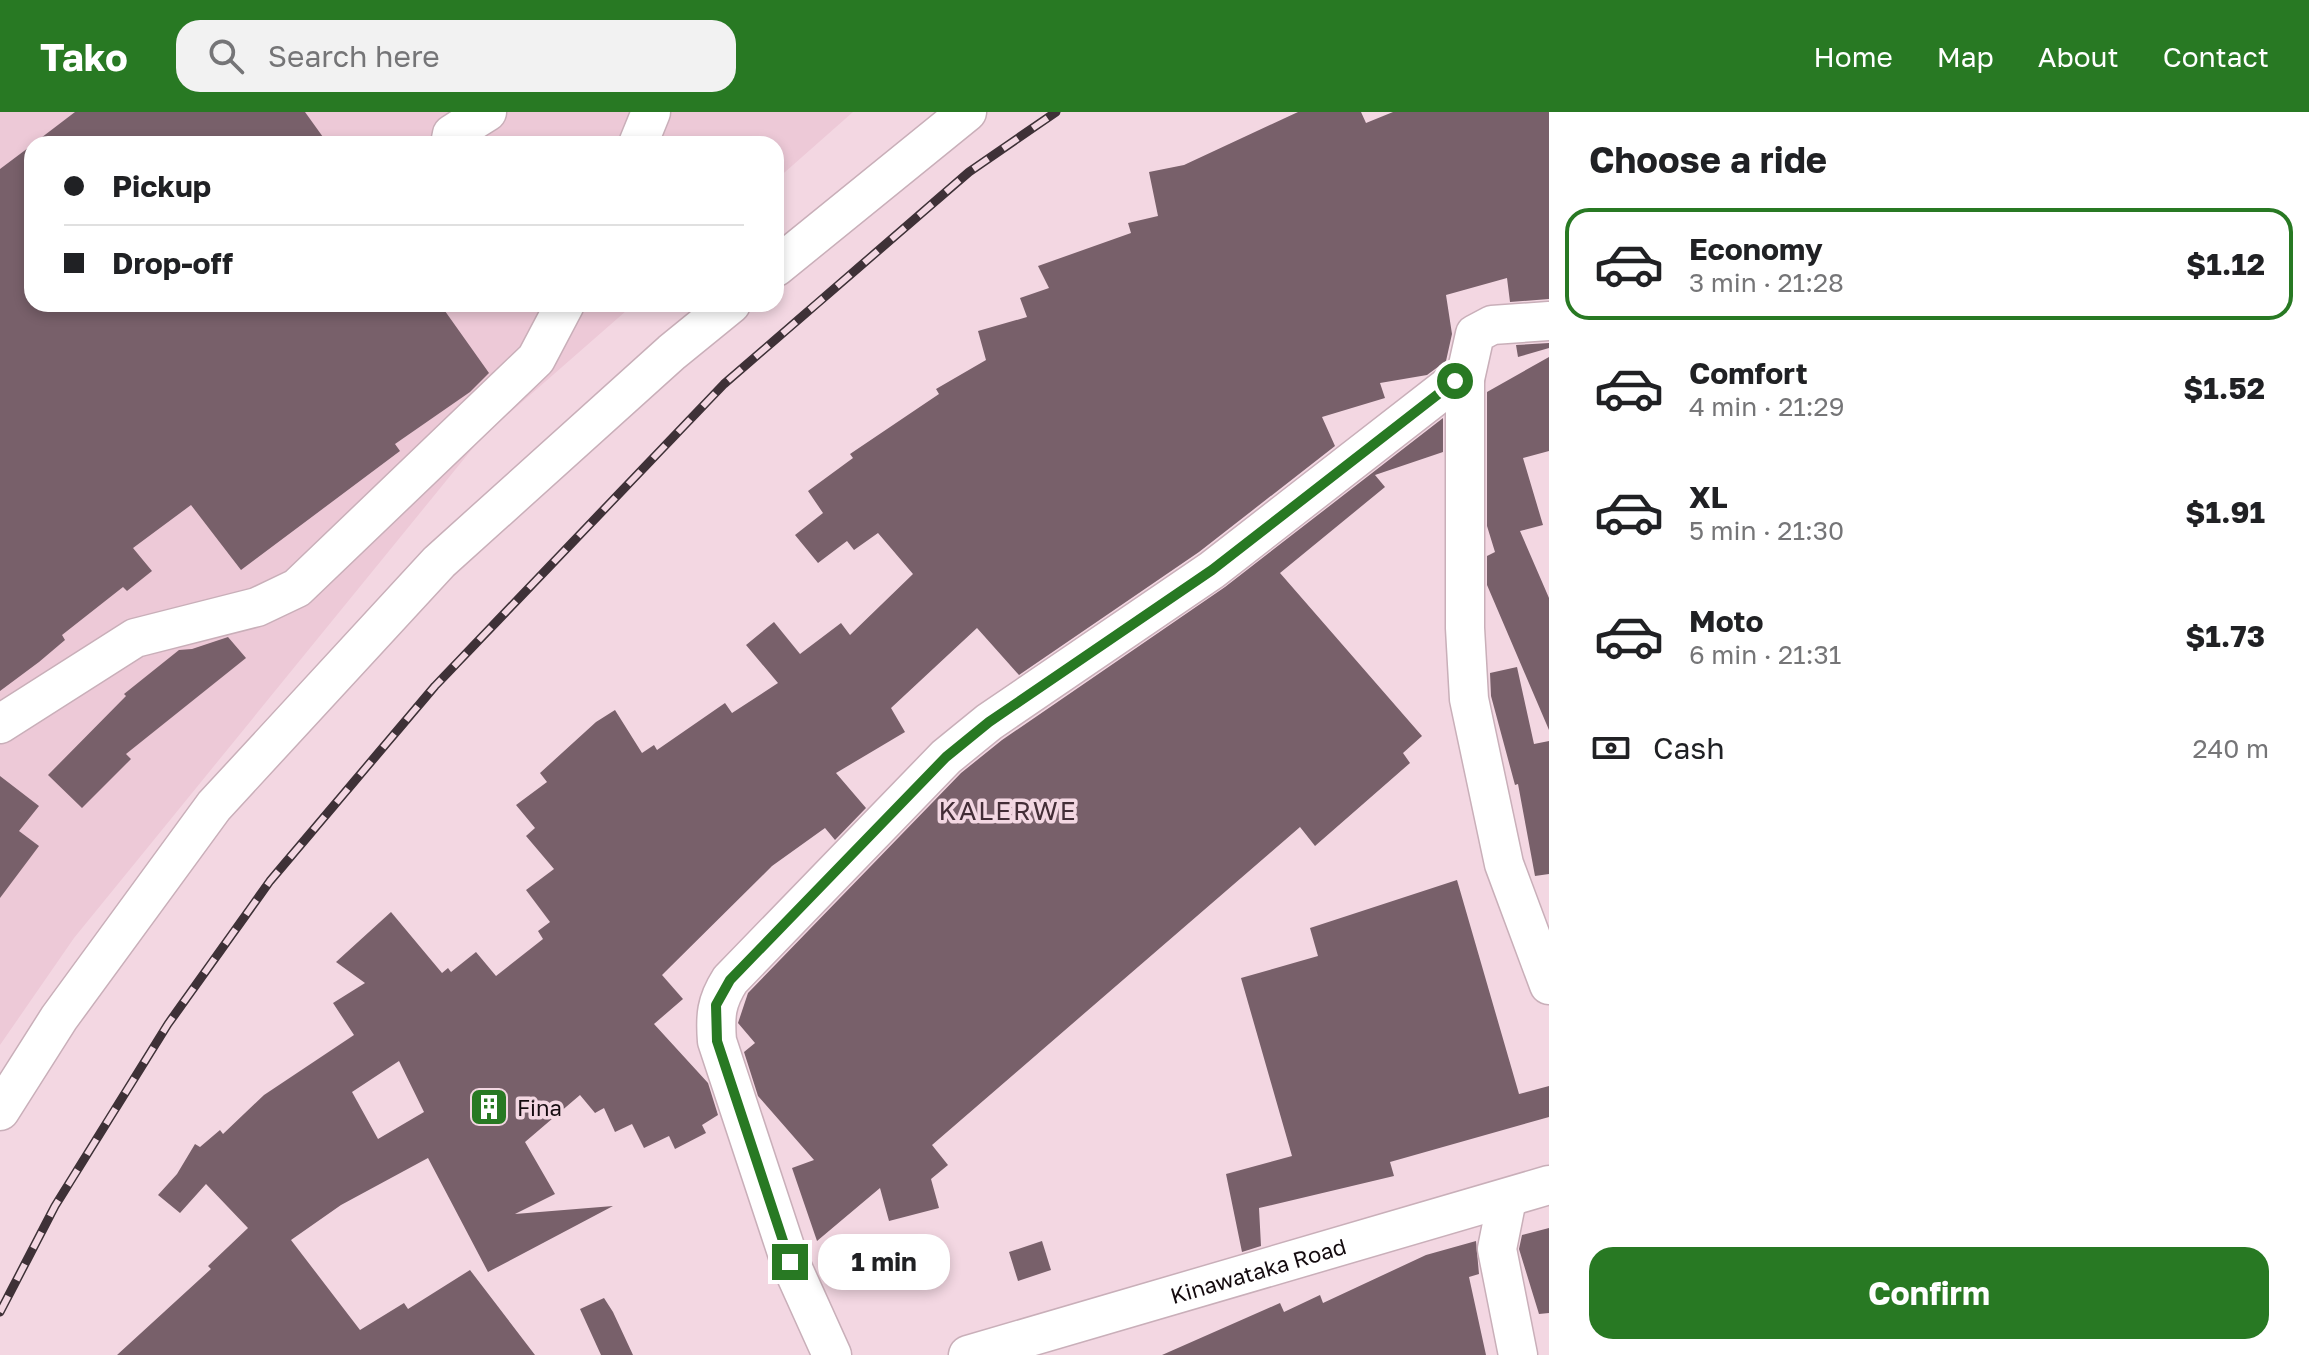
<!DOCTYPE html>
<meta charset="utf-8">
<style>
:root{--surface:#fff;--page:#f2f2f2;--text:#202124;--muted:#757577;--line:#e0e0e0;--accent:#287923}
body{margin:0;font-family:"Golos Text",sans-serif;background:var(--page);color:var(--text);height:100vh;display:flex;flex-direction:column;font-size:30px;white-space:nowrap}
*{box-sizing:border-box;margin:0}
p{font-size:26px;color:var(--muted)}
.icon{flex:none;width:44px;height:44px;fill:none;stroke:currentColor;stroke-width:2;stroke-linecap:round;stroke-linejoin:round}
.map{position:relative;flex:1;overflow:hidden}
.side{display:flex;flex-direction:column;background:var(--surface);width:760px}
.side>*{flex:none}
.hud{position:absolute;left:24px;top:24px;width:760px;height:176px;border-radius:24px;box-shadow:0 4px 12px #0003;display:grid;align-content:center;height:176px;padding:0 40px;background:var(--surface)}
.end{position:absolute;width:36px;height:36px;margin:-18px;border:10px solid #287923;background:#fff;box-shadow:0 0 0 4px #fff}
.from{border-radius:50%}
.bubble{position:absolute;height:56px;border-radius:24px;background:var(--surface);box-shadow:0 4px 12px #0003;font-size:26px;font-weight:700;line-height:56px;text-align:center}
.hud b{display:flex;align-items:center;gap:28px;height:76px;font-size:30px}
.hud b+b{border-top:2px solid var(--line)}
.hud i{width:20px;height:20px;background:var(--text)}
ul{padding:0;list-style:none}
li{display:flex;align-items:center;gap:24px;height:112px;margin:0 16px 12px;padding:0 24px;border:4px solid transparent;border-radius:24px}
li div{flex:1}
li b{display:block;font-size:30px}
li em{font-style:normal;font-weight:700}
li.on{border-color:var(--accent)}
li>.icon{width:72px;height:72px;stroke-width:1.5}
h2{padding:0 40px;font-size:36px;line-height:96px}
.pay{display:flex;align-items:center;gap:20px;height:88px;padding:0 40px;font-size:30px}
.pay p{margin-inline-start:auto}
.primary-button{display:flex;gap:16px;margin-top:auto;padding:16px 40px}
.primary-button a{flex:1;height:92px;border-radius:24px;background:var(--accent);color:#fff;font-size:32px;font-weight:700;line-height:92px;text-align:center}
header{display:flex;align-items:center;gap:48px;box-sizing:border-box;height:112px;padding:0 40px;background:var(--accent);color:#fff}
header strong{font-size:38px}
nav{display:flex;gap:44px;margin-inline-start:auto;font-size:28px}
.search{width:560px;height:72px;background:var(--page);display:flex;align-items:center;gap:20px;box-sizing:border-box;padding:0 28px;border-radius:24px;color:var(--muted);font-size:30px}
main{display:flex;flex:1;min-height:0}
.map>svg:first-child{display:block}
</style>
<header>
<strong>Tako</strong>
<div class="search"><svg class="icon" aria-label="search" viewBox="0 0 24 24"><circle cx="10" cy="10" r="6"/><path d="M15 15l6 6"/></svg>Search here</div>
<nav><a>Home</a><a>Map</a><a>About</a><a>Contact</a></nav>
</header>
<main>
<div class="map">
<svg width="1549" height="1243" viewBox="0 0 1549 1243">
<rect width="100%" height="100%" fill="#f3d7e2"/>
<path fill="#edc9d7" d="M 0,0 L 853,0 L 776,68 L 776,32 L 32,32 L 32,192 L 634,192 L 481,326 L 74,826 L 0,933 Z"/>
<path fill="#78606a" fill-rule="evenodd" d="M 75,0 L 305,0 L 328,32 L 33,32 Z
M 1298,0 L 1361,0 L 1366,11 L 1393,0 L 1549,0 L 1549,187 L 1510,190 L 1507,166 L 1446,183 L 1452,222 L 1446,249 L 1427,263 L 1380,271 L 1385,286 L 1322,305 L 1335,334 L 1199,440 L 1019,563 L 977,516 L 891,596 L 905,620 L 836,661 L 866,696 L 835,728 L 825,716 L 772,754 L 662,863 L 683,887 L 654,912 L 708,971 L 718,1003 L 702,1013 L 706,1021 L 675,1037 L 669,1024 L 644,1036 L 632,1012 L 615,1020 L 604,996 L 595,1001 L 580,983 L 525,1030 L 555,1082 L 515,1102 L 613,1094 L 488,1160 L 428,1046 L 341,1093 L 291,1128 L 360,1218 L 404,1191 L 408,1197 L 470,1158 L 535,1243 L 117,1243 L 211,1157 L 208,1154 L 248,1116 L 206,1072 L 180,1101 L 158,1083 L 177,1062 L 195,1032 L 200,1035 L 220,1018 L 223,1022 L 264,983 L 354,923 L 333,891 L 365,871 L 336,850 L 391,800 L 442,861 L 448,856 L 451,860 L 476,840 L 496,864 L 543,827 L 538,819 L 550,810 L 526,778 L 554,757 L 526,724 L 535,716 L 516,693 L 547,670 L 540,661 L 596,610 L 615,598 L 642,641 L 654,633 L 657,638 L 725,591 L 732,601 L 778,571 L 746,533 L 774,510 L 800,542 L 841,511 L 850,523 L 913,462 L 878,421 L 854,438 L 847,429 L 818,451 L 795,423 L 823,401 L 808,379 L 853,346 L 850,342 L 939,282 L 936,277 L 986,248 L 978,219 L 1027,205 L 1020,186 L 1049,176 L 1038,154 L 1131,121 L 1128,111 L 1158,104 L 1149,60 L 1184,53 ZM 399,949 L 424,1000 L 378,1027 L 352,980 Z
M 32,33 L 32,192 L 440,192 L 489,261 L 470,280 L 395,332 L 400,339 L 241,458 L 191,393 L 133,436 L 152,459 L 127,479 L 123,475 L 62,523 L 65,528 L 39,550 L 0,579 L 0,57 Z
M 1549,231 L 1549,236 L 1518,245 L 1516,233 Z
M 1549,245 L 1549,339 L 1523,346 L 1543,413 L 1520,419 L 1549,486 L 1549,618 L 1487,473 L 1487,444 L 1495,440 L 1487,414 L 1487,280 Z
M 1443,306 L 1443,340 L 1375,363 L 1385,375 L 1280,461 L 1422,624 L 1403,641 L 1410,651 L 1315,734 L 1300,715 L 932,1033 L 948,1053 L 931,1067 L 939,1096 L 889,1109 L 880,1076 L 817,1129 L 792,1056 L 814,1048 L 758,984 L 744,940 L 755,931 L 738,911 L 748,881 L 961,661 L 1002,628 L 1225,475 Z
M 228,525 L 246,546 L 126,642 L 131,647 L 82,696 L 48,663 L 126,584 L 124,582 L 179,538 L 192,537 Z
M 1517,555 L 1534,632 L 1549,629 L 1549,762 L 1535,764 L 1518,672 L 1515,673 L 1491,584 L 1490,561 Z
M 0,664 L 39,694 L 19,719 L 39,734 L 0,786 Z
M 1457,768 L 1519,982 L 1549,974 L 1549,1005 L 1390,1050 L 1394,1064 L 1259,1096 L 1261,1134 L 1242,1140 L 1226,1062 L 1292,1044 L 1241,866 L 1318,844 L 1310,816 Z
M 1549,1116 L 1549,1201 L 1539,1202 L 1519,1137 L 1522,1123 Z
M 1042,1129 L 1051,1158 L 1018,1169 L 1009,1140 Z
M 1476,1129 L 1479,1162 L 1469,1165 L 1486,1243 L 1162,1243 L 1280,1191 L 1284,1200 L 1320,1183 L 1323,1191 L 1426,1143 Z
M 604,1186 L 613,1200 L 633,1243 L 601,1243 L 580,1197 Z"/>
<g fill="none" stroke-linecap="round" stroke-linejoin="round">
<g stroke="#c9afb9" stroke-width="41">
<g id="minor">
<path d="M 450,32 L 452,22 L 487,0"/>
<path d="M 638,32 L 651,0"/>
<path d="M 776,155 L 967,0"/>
<path d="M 1549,209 L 1492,213 L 1475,222 L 1465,267 L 1465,516 L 1469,587 L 1504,752 L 1549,873"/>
<path d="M 0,612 L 135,526 L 257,495 L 297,476 L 536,247 L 565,192"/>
<path d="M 0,999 L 59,906 L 214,694 L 439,450 L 672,240 L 731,192"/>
<path d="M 1507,1087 L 1497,1137 L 1518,1243"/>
<path d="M 832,1243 L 790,1150 L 717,929 C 715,904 716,890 730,868 L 946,645 L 989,610 L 1212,458 L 1455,269 L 1465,267"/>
<path id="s1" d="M 968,1243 L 1549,1073"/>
</g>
</g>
<use href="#minor" stroke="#fff" stroke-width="38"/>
<g stroke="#3e3137" stroke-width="9">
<path id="rail" d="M 0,1200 L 55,1094 L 168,912 L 270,769 L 435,574 L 724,272 L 969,60 L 1056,0"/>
</g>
<use href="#rail" stroke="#f3d7e2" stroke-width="6" stroke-dasharray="18" stroke-linecap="butt"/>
</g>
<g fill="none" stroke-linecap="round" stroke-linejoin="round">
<path stroke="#287923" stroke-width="10" d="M 790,1150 L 717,929 L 716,893 L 730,868 L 946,645 L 989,610 L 1212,458 L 1455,269"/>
</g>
<defs>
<g id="building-square" transform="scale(2)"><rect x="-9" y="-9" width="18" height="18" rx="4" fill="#287923" stroke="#f3d7e2"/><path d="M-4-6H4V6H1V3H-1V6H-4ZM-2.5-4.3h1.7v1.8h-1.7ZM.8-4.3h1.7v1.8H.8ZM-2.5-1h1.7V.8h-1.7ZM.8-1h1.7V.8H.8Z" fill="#fff"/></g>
</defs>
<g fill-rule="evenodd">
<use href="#building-square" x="489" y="995"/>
</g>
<g text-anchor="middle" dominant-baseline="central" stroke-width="7" stroke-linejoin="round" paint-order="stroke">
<g font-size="22" fill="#140b0f" stroke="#f3d7e2" text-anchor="start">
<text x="517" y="995">Fina</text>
</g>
<g font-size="22" fill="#140b0f" stroke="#f3d7e2">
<text stroke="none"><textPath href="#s1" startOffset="302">Kinawataka Road</textPath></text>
</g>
<g font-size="26" letter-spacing="2" fill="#422d36" stroke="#f3d7e2">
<text x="1008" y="698">KALERWE</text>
</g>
</g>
</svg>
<i class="end from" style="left:1455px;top:269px"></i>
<i class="end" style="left:790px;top:1150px"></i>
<div class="bubble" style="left:818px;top:1122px;width:132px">1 min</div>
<div class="hud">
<b><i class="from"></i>Pickup</b>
<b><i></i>Drop-off</b>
</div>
</div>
<section class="side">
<h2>Choose a ride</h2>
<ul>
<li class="on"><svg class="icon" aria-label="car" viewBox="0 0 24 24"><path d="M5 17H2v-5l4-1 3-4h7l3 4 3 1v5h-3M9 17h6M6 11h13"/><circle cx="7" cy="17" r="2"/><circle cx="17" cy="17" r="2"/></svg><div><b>Economy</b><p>3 min · 21:28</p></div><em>$1.12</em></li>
<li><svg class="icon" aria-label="car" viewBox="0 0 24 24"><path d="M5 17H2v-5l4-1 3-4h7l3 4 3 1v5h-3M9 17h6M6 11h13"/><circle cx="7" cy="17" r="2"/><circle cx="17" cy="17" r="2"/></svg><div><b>Comfort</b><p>4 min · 21:29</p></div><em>$1.52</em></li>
<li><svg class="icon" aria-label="car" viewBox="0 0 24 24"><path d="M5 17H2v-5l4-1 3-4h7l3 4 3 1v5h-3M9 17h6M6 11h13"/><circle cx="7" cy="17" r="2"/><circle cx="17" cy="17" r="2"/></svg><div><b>XL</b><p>5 min · 21:30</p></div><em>$1.91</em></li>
<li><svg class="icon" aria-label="car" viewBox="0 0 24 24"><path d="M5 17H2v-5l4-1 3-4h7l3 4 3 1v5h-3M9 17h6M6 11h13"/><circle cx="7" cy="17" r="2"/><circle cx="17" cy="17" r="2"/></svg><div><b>Moto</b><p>6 min · 21:31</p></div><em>$1.73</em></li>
</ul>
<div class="pay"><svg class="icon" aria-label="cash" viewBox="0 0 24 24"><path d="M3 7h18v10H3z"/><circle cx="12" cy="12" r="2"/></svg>Cash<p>240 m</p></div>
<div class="primary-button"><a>Confirm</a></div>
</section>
</main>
